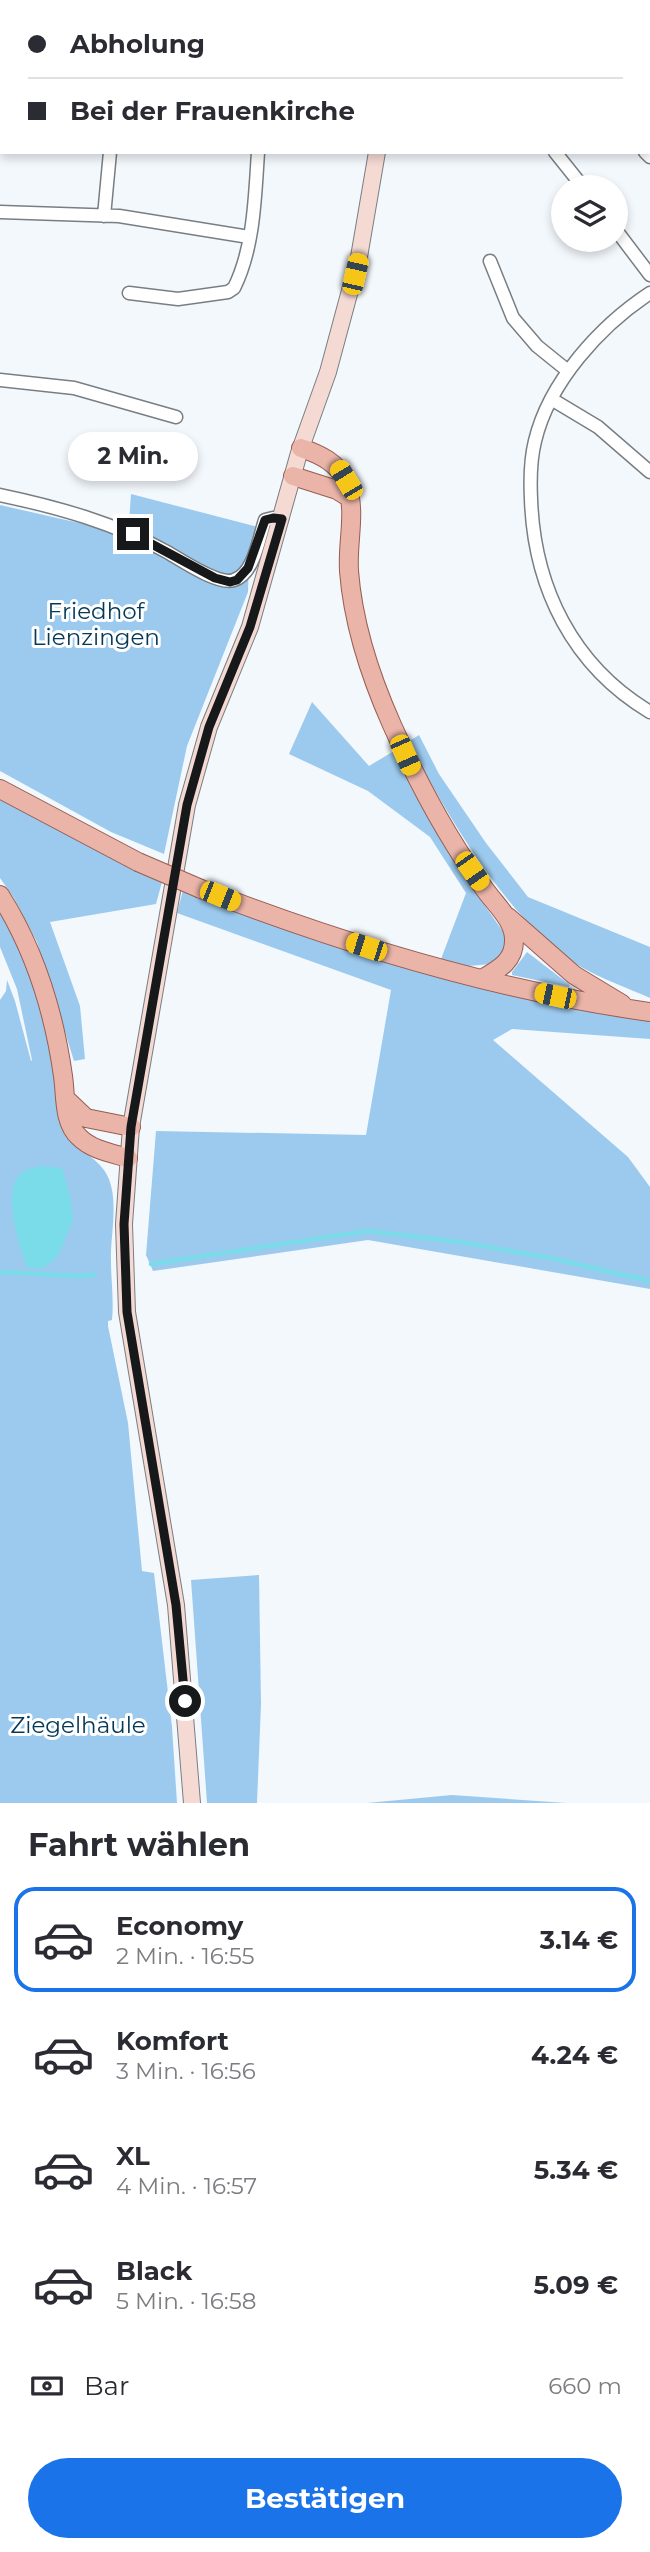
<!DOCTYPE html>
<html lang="de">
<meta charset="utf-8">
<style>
:root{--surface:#fff;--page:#f2f2f3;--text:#2b2b33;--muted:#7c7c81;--line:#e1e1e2;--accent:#1a73e8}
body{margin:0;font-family:Montserrat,sans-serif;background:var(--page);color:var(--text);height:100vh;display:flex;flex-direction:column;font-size:26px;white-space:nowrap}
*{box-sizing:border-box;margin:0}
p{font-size:23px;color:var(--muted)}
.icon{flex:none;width:38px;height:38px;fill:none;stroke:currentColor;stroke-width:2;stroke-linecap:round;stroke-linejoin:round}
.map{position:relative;height:1803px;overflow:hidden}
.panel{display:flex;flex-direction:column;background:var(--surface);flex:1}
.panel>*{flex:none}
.hud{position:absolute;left:0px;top:0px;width:651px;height:154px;box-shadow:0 4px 10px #0003;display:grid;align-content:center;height:154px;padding:0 28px;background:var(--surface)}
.fabs{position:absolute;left:551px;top:175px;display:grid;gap:14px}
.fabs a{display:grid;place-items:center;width:77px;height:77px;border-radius:50%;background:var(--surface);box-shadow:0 4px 10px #0003;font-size:35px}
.end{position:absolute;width:32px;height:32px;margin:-16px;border:9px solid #16181a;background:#fff;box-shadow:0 0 0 4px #fff}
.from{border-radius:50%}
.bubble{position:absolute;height:49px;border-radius:24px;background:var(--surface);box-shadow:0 4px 10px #0003;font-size:23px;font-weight:700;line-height:49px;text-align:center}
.car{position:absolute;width:21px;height:42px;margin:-21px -10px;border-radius:9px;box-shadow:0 0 5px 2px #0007;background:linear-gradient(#f5c518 24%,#345 0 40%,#f5c518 0 76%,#345 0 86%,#f5c518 0)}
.hud b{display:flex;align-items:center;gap:24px;height:66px;font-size:26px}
.hud b+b{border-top:2px solid var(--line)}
.hud i{width:18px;height:18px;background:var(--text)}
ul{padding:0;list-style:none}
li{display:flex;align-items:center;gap:21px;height:105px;margin:0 14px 10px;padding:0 14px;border:4px solid transparent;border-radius:21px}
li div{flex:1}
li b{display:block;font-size:26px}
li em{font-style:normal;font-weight:700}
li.on{border-color:var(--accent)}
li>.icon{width:63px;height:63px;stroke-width:1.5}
h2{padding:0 28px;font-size:32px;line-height:84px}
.pay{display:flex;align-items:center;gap:18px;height:77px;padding:0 28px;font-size:26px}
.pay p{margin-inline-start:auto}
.cta{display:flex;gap:14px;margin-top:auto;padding:14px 28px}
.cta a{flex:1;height:80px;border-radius:42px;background:var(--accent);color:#fff;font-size:28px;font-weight:700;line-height:80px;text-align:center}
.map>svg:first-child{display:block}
</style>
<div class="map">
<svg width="650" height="1803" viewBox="0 0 650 1803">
<rect width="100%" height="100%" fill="#f3f8fd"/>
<path fill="#9ccaee" d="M 131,494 L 258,527 L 249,557 L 248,592 L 187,746 L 164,854 L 111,832 L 0,771 L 0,505 L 88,525 L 128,537 Z
M 312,702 L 369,766 L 394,751 L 474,890 L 504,933 L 504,951 L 498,960 L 491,964 L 468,966 L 441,959 L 466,893 L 430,837 L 368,791 L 289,754 Z
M 419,735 L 439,774 L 486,843 L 528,897 L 650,947 L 650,998 C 628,988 602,979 581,967 C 506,920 449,817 408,742 Z
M 0,798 L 162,882 L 156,904 L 50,922 L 80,1006 L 85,1059 L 74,1061 L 37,942 L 14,898 L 0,878 Z
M 183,890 C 251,915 318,944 389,963 C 475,987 563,1000 650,1017 L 650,1039 L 512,1029 L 493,1040 L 628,1157 L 650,1187 L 650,1289 L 368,1240 L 153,1271 L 146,1255 L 156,1131 L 366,1135 L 391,990 L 177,913 Z
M 0,911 C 41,979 53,1056 66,1133 C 76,1149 93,1155 104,1170 C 121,1194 110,1234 111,1261 C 111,1280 114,1300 112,1320 L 108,1321 L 108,1326 L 128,1423 L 142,1571 L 154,1573 L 172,1727 L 177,1803 L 0,1803 L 0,1000 L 6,991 L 7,980 L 15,1001 L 31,1061 L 32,1060 L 17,989 L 0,947 Z
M 527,952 L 570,985 L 569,987 L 512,975 L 512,972 Z
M 259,1575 L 261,1704 L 257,1803 L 207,1803 L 191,1580 Z
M 452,1795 L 566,1803 L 367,1803 Z"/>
<path fill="#7adbe9" d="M 39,1166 L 62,1168 L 70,1196 L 73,1220 L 57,1258 L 43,1268 L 28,1268 C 19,1247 0,1187 23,1172 C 27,1169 34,1168 39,1166 Z"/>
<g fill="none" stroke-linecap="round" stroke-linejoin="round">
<path stroke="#7adbe9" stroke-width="4.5" d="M 515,0 L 519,2
M 649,106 L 650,106
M 151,1264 L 368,1231 L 460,1242 L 551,1258 L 650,1281
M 0,1272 L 79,1276 L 94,1275"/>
<g stroke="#797e82" stroke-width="15">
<path id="street" d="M 0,9 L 2,9
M 555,152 L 583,187
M 645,152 L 650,157
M 0,212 L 119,216 L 249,237
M 104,216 L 110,152
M 616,230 L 650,275
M 490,261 L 513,318 L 537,346 L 568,371
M 129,293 L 178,299 L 228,292 L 234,288 C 254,248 255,197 258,152
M 650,293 C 600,326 549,382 535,441 C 530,461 530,479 531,499 C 534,588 573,666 650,712
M 0,380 L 74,388 L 176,417
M 553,400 L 598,427 L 650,472
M 0,495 C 57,507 115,523 167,552 C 181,560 219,586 234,580 C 254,574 259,538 265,520 L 273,518 L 282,519"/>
</g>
<g stroke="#797e82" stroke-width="18">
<path id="secondary" d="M 383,0 L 383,2
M 192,1803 L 176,1605 L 127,1312 L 124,1224 L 131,1127 L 187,805 L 209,727 L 250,627 L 299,453 L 328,372 L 359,257 L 377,152"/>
</g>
<g stroke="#975d51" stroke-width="20">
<path id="primary" d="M 301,448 C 319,454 339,463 346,482 C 357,512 347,540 349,571 C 353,623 371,678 392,725 C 418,783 448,840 486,891 C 497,906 515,922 514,941 C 514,962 497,970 482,979
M 293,476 L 337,490 L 350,498
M 0,789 L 138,862
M 201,889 C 346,945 496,991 650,1012
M 0,895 C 35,950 54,1012 63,1076 C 66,1096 63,1122 79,1137 C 92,1150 111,1153 128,1158
M 508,917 L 574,975 L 622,1004
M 66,1099 L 86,1118 L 131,1127"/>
</g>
<use href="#street" stroke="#fff" stroke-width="12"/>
<use href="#secondary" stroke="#f5dad4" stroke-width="16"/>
<use href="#primary" stroke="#ebb4a8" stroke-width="18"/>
<g stroke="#975d51" stroke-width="20" stroke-linecap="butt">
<path id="primary-bridge" d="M 138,862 L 201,889"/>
</g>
<use href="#primary-bridge" stroke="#ebb4a8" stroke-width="18"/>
</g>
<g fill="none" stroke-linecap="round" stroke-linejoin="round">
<path stroke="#16181a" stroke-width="9" d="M 133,534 L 215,578 L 230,582 L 237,580 L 248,568 L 265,520 L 273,518 L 282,519 L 250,627 L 209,727 L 187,805 L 131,1127 L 124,1224 L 127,1312 L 176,1605 L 185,1701"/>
</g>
<g text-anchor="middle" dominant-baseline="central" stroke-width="6" stroke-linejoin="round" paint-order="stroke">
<g font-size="23" fill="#053958" stroke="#fff">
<text x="96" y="611">Friedhof<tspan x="96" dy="26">Lienzingen</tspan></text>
<text x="78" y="1725">Ziegelhäule</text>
</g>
</g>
</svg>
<div class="fabs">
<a><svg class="icon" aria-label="layers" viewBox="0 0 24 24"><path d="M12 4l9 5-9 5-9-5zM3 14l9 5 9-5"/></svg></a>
</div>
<i class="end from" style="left:185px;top:1701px"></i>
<i class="end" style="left:133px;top:534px"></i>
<div class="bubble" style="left:68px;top:432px;width:130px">2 Min.</div>
<i class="car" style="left:355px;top:274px;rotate:13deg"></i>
<i class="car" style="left:346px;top:480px;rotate:329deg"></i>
<i class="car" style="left:405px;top:755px;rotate:156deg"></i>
<i class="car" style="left:472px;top:871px;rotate:145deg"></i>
<i class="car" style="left:220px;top:896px;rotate:112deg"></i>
<i class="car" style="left:366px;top:947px;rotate:288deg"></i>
<i class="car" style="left:555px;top:996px;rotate:282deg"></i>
<div class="hud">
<b><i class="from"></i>Abholung</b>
<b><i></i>Bei der Frauenkirche</b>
</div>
</div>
<section class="panel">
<h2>Fahrt wählen</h2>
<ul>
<li class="on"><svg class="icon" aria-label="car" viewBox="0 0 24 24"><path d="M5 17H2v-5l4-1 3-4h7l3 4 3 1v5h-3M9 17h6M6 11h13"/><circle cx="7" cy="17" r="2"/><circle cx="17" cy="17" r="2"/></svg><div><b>Economy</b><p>2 Min. · 16:55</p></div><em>3.14 €</em></li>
<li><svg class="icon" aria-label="car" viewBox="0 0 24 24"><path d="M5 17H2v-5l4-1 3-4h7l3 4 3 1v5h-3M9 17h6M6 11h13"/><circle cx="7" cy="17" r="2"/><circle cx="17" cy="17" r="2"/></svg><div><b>Komfort</b><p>3 Min. · 16:56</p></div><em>4.24 €</em></li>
<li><svg class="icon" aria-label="car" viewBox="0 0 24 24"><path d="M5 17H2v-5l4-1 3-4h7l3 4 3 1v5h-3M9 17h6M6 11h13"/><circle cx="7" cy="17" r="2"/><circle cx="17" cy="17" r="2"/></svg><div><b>XL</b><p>4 Min. · 16:57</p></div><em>5.34 €</em></li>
<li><svg class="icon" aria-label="car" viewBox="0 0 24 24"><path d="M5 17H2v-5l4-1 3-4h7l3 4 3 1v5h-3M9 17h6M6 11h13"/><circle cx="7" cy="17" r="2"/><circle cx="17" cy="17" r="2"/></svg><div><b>Black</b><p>5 Min. · 16:58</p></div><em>5.09 €</em></li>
</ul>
<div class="pay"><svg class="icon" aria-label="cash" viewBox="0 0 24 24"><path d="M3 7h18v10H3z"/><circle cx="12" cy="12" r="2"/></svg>Bar<p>660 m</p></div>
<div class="cta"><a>Bestätigen</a></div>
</section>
